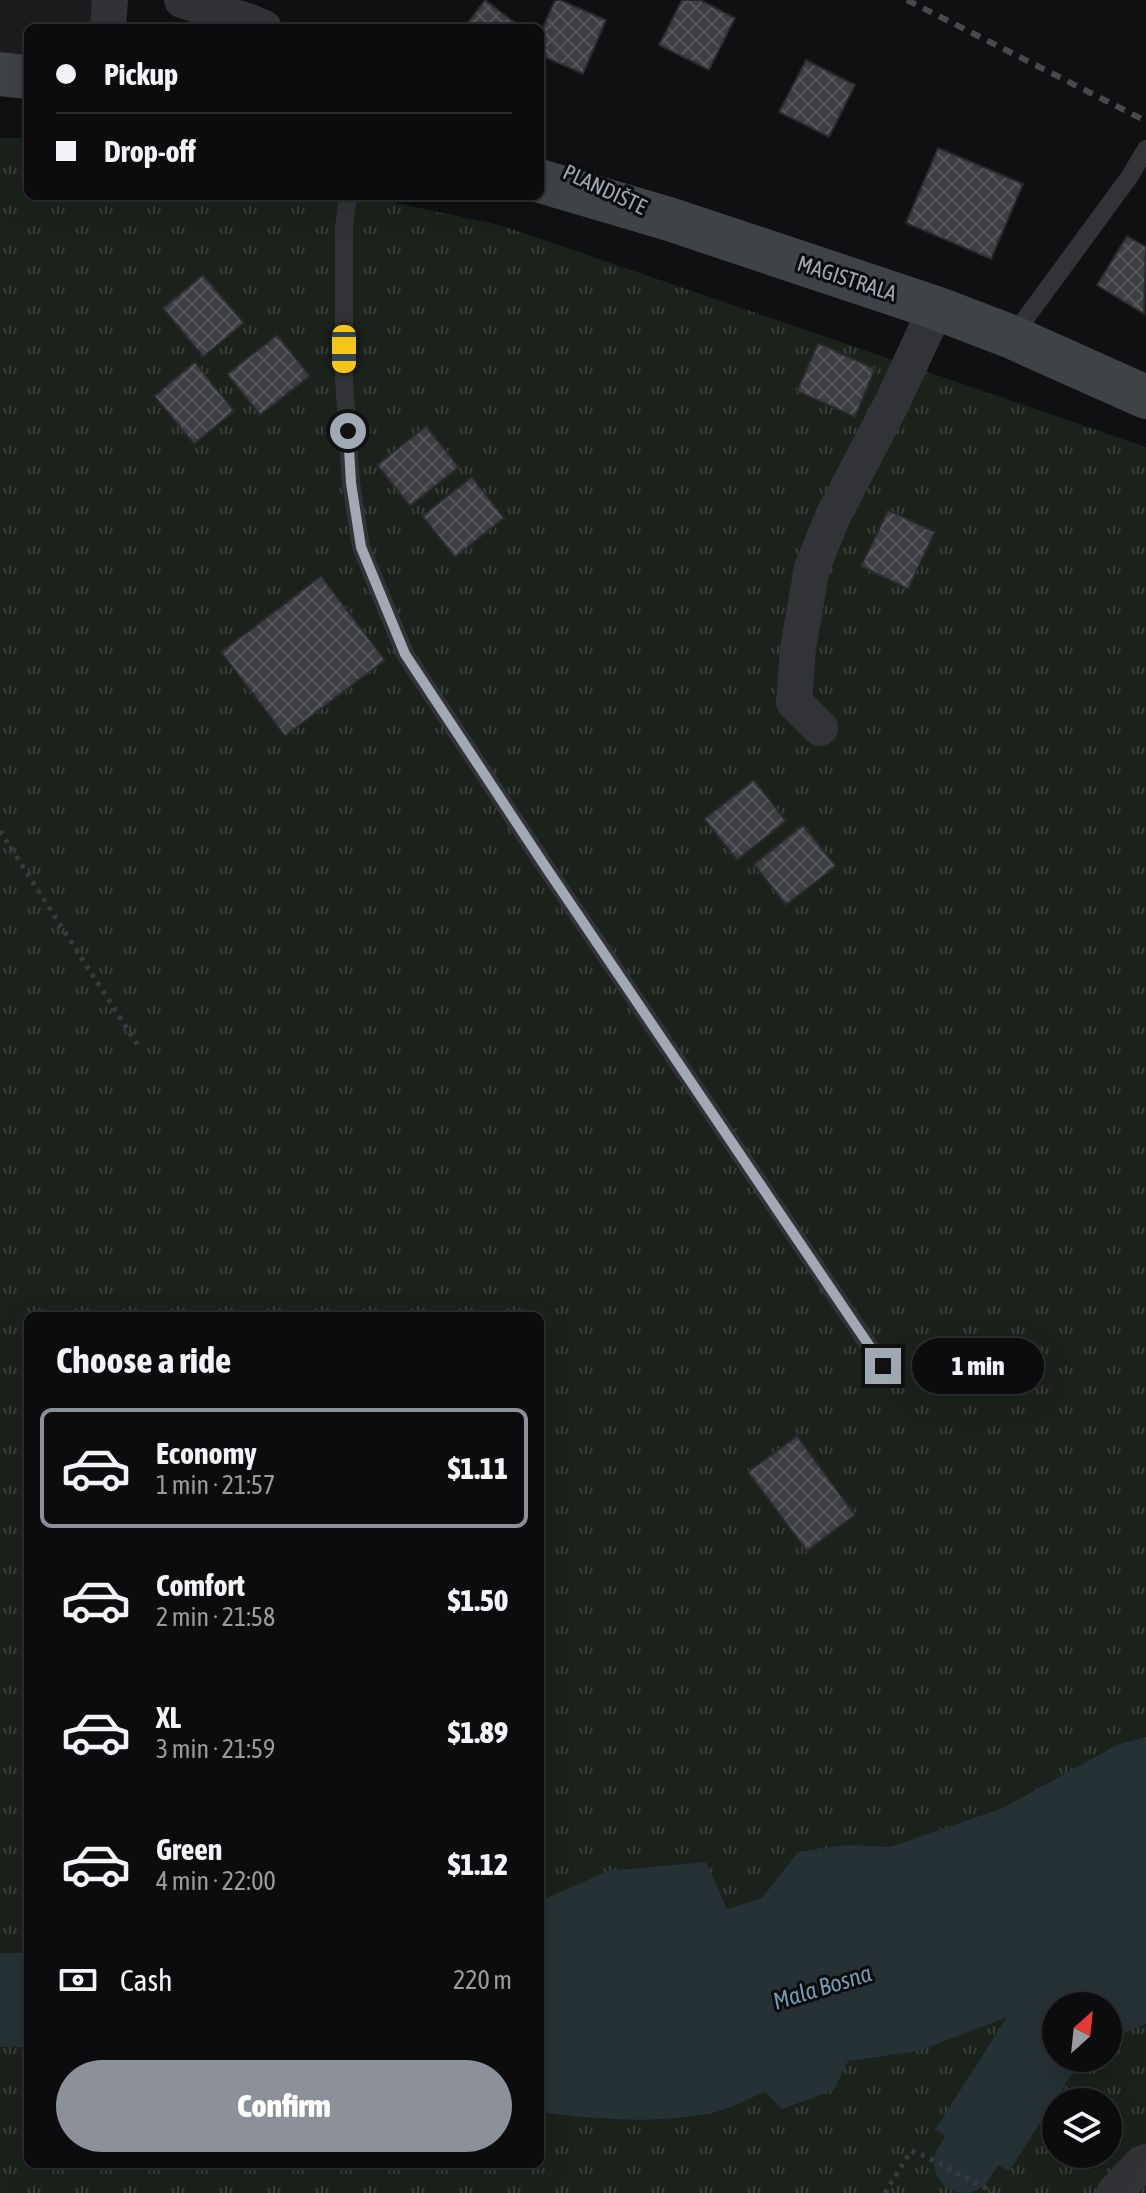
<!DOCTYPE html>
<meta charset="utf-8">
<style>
:root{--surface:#0c0c0e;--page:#1a1a1c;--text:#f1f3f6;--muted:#9a9b9e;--line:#2c2c2e;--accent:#8c9099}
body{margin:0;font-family:"Asap Condensed",sans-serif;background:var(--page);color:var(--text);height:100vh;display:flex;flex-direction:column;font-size:30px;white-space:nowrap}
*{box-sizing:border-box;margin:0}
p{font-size:26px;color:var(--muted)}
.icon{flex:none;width:44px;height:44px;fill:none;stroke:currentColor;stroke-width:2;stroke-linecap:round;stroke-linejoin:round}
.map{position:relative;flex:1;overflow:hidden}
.details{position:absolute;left:24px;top:1312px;width:520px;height:856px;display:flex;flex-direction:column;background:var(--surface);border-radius:12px;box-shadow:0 8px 32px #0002,0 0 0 2px var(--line)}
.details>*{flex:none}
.banner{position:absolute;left:24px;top:24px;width:520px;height:176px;border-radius:12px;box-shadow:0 8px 32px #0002,0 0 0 2px var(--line);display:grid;align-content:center;height:176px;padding:0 32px;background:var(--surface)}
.needle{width:52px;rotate:27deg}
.tools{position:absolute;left:1042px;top:1992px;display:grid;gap:16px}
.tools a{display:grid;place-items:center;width:80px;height:80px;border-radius:50%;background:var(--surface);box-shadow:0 8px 32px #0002,0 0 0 2px var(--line);font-size:40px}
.end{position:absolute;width:36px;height:36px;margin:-18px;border:10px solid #a0a9b4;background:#111;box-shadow:0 0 0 4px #111}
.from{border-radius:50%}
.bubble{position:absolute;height:56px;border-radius:28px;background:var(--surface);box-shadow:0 8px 32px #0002,0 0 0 2px var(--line);font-size:26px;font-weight:800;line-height:56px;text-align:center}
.car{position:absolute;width:24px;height:48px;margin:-24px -12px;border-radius:10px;box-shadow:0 0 6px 2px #0007;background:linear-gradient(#f5c518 24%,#345 0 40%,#f5c518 0 76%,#345 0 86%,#f5c518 0)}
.banner b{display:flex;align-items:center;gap:28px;height:76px;font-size:30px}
.banner b+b{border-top:2px solid var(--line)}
.banner i{width:20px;height:20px;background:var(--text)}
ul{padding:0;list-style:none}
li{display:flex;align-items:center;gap:24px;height:120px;margin:0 16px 12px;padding:0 16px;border:4px solid transparent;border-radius:12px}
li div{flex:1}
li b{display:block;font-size:30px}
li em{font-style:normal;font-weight:800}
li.active{border-color:var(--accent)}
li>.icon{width:72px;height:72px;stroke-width:1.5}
h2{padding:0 32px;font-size:36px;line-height:96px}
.pay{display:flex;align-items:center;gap:20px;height:88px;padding:0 32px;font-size:30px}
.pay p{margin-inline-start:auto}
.button{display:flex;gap:16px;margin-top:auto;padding:16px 32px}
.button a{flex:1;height:92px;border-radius:48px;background:var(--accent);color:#fff;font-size:32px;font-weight:800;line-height:92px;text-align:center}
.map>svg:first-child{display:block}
</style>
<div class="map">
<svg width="1146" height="2193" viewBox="0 0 1146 2193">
<defs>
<pattern id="grass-tufts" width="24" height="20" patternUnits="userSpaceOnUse" patternTransform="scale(2)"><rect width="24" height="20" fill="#1a221b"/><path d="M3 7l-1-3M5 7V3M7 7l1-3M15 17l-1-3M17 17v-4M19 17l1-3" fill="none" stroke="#383f3a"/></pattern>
<pattern id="building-cross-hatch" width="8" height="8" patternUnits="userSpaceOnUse" patternTransform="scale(2)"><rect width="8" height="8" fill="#3c3e42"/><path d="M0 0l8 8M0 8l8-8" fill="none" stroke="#55575b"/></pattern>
</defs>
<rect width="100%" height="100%" fill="#101012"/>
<path fill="#1c1c1f" d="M 0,0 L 102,0 L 101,28 L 28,28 L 28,86 L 0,79 Z"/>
<path fill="url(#grass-tufts)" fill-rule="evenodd" d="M 0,138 L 28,138 L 28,196 L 362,196 L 500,225 L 1146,447 L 1146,2193 L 0,2193 ZM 28,1316 L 540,1316 L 540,2164 L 28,2164 ZM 1056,2006 L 1108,2006 L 1108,2058 L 1056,2058 ZM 1056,2102 L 1108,2102 L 1108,2154 L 1056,2154 Z"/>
<path fill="#263136" d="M 1146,1737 L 1146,2024 L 1108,2040 L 1108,2006 L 1056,2006 L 1056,2058 L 1082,2058 L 1009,2171 L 935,2130 L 1007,2017 L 919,2051 L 848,2061 L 834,2090 L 782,2109 L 765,2092 C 747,2099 727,2110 707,2114 C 653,2124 595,2119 540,2112 L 540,1901 L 608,1871 L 706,1862 L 727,1909 L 762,1898 L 798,1852 L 846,1845 L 890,1847 L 1003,1808 L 1117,1745 Z
M 0,1953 L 28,1953 L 28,2047 L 0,2047 Z"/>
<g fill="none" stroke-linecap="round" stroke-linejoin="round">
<path stroke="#263136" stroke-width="60" d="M 964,2163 L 1056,2017"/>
</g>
<path fill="url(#building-cross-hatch)" stroke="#2a2a2e" stroke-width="2" d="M 485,0 L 522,28 L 464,28 Z
M 555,0 L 560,0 L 606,20 L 583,74 L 540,55 L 540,34 Z
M 682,0 L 700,0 L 735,18 L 709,70 L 659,45 Z
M 806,60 L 855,85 L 829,137 L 779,112 Z
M 938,148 L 1023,184 L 991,259 L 906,223 Z
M 1127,236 L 1146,247 L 1144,314 L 1097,285 Z
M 203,275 L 244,323 L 203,357 L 163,308 Z
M 277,335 L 310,376 L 260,415 L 227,374 Z
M 818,343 L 875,369 L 855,417 L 797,391 Z
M 195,362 L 234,411 L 194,444 L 154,396 Z
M 426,426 L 459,467 L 410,506 L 377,465 Z
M 472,477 L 504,518 L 455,557 L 422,516 Z
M 888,510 L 935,532 L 908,589 L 861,566 Z
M 321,576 L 385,660 L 285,736 L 221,652 Z
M 754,780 L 786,821 L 737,860 L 704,819 Z
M 803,825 L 836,866 L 786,905 L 754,864 Z
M 797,1436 L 855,1515 L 807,1551 L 748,1472 Z"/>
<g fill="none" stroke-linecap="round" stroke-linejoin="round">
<path stroke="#373a3e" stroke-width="5" stroke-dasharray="4 6" stroke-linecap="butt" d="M 0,831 L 140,1049
M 885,2193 L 911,2151 L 925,2156 L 995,2193"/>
<path stroke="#313337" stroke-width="18" d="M 348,196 L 344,227 L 344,379 L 351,483 L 361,547 L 405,654 L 545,866 L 883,1366
M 1012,337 L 1130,176 L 1146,149"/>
<path stroke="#313337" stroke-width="36" d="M 182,0 L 250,22 L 264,28
M 108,28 L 110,0
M 820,728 L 794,702 L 798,648 L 812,568 L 833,516 L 893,401 L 936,308
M 1114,2193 L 1141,2164 L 1146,2162"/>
<path stroke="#3f4247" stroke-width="44" d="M 0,74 L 28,77
M 540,181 L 669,219 L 936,308 L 1012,337 L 1146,397"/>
<path stroke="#46494e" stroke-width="6" stroke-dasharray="10 8" stroke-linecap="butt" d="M 907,0 L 1146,121"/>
</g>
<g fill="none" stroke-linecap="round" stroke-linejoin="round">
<path stroke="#a0a9b4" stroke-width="10" d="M 348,431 L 351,483 L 361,547 L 405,654 L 545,866 L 883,1366"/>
</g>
<g text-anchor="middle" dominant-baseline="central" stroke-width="6" stroke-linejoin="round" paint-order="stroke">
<g font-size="22" fill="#a0a9b4" stroke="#0b0b0d">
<text transform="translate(605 189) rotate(25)">PLANDIŠTE</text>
<text transform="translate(847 278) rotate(18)">MAGISTRALA</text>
</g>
<g font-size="24" font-style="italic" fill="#749cb2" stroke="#0b0b0d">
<text transform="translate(822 1987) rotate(-17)">Mala Bosna</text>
</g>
</g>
</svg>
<div class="tools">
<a><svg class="needle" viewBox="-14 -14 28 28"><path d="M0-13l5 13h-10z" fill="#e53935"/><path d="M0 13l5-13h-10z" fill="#9a9b9e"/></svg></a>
<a><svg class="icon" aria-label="layers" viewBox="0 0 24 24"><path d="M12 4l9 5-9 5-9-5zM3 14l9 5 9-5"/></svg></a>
</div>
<i class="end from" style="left:348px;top:431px"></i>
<i class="end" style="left:883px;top:1366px"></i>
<div class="bubble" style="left:912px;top:1338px;width:132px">1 min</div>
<i class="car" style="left:344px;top:349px;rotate:180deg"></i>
<div class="banner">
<b><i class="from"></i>Pickup</b>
<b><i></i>Drop-off</b>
</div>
<section class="details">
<h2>Choose a ride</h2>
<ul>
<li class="active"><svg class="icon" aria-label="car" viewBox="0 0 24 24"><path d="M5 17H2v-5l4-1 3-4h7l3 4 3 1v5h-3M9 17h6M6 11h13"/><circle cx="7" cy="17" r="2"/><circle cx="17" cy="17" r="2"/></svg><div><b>Economy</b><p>1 min · 21:57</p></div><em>$1.11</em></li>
<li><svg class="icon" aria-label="car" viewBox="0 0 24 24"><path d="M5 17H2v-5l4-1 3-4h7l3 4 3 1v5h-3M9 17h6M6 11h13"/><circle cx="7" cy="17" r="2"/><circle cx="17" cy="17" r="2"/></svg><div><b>Comfort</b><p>2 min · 21:58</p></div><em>$1.50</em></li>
<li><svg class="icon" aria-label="car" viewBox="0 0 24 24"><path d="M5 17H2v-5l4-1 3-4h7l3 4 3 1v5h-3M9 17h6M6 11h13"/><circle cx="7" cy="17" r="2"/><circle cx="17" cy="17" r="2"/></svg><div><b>XL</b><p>3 min · 21:59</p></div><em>$1.89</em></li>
<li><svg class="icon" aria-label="car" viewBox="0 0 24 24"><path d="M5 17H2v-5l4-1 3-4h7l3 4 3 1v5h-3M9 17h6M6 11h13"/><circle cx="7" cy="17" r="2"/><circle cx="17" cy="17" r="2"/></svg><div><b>Green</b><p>4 min · 22:00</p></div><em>$1.12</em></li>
</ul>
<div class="pay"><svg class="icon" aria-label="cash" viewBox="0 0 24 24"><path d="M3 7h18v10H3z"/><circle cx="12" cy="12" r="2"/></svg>Cash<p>220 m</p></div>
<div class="button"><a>Confirm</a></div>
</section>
</div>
